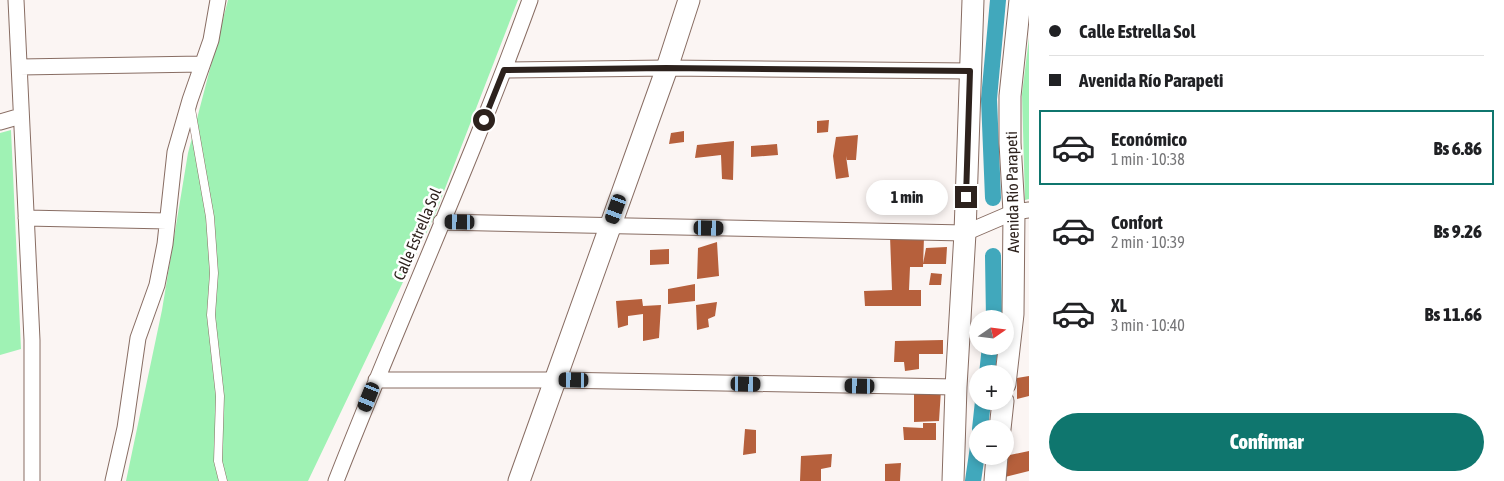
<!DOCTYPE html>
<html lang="es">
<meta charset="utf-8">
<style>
:root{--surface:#fff;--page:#f6f6f6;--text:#202124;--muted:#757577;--line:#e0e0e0;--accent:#0f766e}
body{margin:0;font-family:"Asap Condensed",sans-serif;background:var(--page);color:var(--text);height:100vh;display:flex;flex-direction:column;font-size:19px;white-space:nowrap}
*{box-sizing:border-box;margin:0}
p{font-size:16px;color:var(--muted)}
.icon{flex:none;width:28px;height:28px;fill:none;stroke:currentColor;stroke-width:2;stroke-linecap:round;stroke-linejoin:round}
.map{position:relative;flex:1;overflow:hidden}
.side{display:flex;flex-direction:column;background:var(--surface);width:475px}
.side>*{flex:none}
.guide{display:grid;align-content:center;height:110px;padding:0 20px;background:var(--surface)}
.needle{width:32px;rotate:76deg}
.buttons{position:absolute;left:969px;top:310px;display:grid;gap:10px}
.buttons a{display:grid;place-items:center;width:45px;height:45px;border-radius:50%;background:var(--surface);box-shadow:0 2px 8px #0003;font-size:25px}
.end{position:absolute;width:22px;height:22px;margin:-11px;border:6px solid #2d221d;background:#fff;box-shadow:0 0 0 2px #fff}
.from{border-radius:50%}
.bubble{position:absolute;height:35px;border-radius:18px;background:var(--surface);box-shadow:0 2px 8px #0003;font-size:16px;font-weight:800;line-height:35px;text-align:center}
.car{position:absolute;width:15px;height:30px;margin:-15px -8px;border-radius:6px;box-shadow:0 0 4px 1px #0007;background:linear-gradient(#222 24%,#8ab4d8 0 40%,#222 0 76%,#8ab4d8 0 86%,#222 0)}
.guide b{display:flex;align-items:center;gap:18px;height:48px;font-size:19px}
.guide b+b{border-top:1px solid var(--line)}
.guide i{width:12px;height:12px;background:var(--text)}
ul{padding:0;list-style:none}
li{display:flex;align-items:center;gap:15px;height:75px;margin:0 10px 8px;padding:0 10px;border:2px solid transparent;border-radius:0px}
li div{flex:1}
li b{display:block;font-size:19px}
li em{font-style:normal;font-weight:800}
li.on{border-color:var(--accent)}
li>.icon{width:45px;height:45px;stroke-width:1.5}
.primary-button{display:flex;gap:10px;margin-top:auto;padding:10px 20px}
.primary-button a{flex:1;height:58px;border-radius:30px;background:var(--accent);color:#fff;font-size:20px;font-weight:800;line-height:58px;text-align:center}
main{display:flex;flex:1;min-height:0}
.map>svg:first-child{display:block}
</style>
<main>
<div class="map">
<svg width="1029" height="481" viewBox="0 0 1029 481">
<rect width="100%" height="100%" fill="#fbf5f3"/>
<path fill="#9ff2b4" d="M 228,0 L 518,0 L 434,217 L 308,481 L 126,481 L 162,310 L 188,153 Z
M 1029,38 L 1029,199 L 1025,200 L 1022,94 Z
M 11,130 L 21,349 L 0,355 L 0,133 Z"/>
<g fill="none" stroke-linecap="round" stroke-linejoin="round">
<path stroke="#41a8bc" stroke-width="16" d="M 993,198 L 989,99 L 998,0
M 993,256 L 994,319
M 987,374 L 990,346
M 980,429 L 983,401
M 973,481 L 978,447"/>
</g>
<path fill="#b6603c" d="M 829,120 L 828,132 L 817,133 L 817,121 Z
M 684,131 L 684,142 L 669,144 L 671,133 Z
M 858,135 L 856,160 L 847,160 L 846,156 L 849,177 L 836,179 L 833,156 L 836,137 Z
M 734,141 L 733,180 L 722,179 L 721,155 L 695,158 L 697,145 Z
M 777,144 L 778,155 L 751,157 L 751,146 Z
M 890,236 L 924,237 L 923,267 L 910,267 L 909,290 L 921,290 L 921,306 L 865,306 L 864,291 L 892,290 Z
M 717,242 L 719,276 L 697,279 L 698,248 Z
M 947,247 L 946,264 L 923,264 L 926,248 Z
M 669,249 L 669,264 L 650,265 L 650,250 Z
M 931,273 L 942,274 L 941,285 L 929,285 Z
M 695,284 L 695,301 L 668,304 L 668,289 Z
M 642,299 L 643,306 L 661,305 L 659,338 L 643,341 L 643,314 L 628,316 L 628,325 L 618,328 L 616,301 Z
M 717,302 L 715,316 L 708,319 L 709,327 L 697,330 L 696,305 Z
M 943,340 L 943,354 L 919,354 L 919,369 L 905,371 L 904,362 L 894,362 L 895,341 Z
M 1029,376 L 1029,396 L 1017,399 L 1017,378 Z
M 914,390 L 941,390 L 939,421 L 914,422 Z
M 923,423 L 936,423 L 936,440 L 904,440 L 903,427 L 923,428 Z
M 745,429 L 756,430 L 756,453 L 743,455 Z
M 1029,451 L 1029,471 L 1005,477 L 1005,456 Z
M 832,454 L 831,467 L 821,469 L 821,481 L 800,481 L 801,456 Z
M 901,463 L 900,481 L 885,481 L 885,464 Z"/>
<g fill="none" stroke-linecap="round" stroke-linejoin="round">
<g stroke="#886d63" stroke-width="9">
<path id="lane" d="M 191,109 L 210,217 L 214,273 L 211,315 L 220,396 L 218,461 L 223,481"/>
</g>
<g stroke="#886d63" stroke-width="17">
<path id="street" d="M 16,0 L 32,340 L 32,481
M 20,67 L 202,64
M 504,70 L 667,68 L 970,71
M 0,122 L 21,116
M 26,218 L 167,221
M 441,222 L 965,233 L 1014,212 L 1029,210
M 376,380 L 555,380 L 956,387
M 113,481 L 125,428 L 138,338 L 157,285 L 165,244 L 175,152 L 190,100 L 211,40 L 218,0
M 336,481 C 399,320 471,163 530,0"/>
</g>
<g stroke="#886d63" stroke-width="23">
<path id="secondary" d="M 1005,384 L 1013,314 L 1014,212 L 1010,143 L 1010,96 L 1020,0
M 1000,429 L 1003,401
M 519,481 L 667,68 L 689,0
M 953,481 L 956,387 L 965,233 L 973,0
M 995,481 L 997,456"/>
</g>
<use href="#lane" stroke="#fff" stroke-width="8"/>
<use href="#street" stroke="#fff" stroke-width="15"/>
<use href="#secondary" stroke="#fff" stroke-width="21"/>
</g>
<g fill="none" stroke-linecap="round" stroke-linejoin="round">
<path stroke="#2d221d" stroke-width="6" d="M 484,120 L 504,70 L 666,68 L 970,71 L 966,197"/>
</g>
<g text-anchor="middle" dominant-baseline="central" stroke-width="5" stroke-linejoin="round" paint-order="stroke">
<g font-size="16" fill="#2d221d" stroke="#fff">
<text transform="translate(1012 192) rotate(-91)">Avenida Río Parapeti</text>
<text transform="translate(417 234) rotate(-67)">Calle Estrella Sol</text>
</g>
</g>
</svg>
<div class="buttons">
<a><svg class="needle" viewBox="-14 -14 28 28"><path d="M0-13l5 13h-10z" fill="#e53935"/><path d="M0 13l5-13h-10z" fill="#757577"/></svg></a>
<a>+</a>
<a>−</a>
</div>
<i class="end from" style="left:484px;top:120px"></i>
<i class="end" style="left:966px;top:197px"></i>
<div class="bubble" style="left:866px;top:180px;width:82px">1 min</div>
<i class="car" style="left:616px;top:209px;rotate:200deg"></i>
<i class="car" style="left:460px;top:222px;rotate:271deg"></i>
<i class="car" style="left:709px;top:228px;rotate:91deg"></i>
<i class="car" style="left:574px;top:380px;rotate:271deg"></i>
<i class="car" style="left:746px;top:384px;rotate:91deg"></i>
<i class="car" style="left:860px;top:386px;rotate:271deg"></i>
<i class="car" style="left:369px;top:397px;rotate:202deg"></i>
</div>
<section class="side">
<div class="guide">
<b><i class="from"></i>Calle Estrella Sol</b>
<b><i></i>Avenida Río Parapeti</b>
</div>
<ul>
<li class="on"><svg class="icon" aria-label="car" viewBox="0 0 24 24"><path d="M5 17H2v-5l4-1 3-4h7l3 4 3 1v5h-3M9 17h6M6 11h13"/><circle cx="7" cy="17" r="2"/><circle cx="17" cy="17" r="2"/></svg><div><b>Económico</b><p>1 min · 10:38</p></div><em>Bs 6.86</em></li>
<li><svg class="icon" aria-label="car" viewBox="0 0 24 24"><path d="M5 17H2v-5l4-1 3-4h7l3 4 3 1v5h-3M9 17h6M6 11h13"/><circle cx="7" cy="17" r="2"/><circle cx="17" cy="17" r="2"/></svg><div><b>Confort</b><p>2 min · 10:39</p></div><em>Bs 9.26</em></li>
<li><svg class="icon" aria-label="car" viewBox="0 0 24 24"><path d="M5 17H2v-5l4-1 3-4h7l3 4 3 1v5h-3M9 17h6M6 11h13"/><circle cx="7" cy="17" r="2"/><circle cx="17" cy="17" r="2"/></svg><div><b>XL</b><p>3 min · 10:40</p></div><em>Bs 11.66</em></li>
</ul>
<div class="primary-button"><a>Confirmar</a></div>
</section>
</main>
